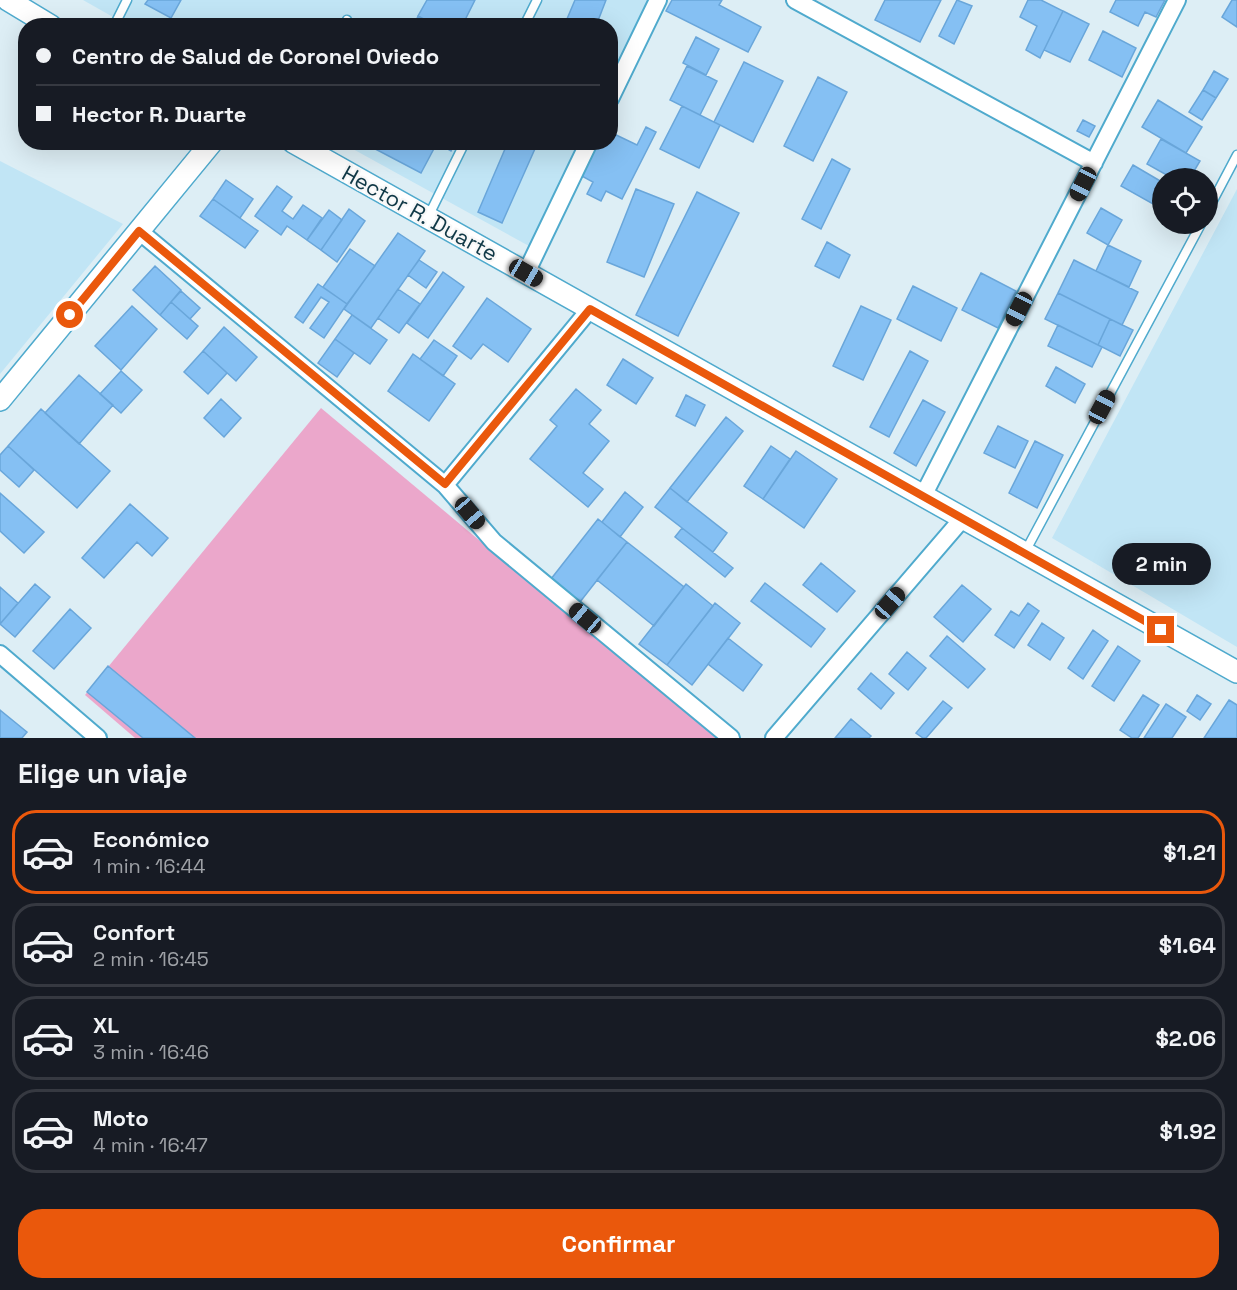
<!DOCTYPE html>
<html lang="es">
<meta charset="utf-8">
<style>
:root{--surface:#171b24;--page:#20242c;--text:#f1f3f6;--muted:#9ea1a6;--line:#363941;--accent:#ea580c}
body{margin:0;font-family:"Space Grotesk",sans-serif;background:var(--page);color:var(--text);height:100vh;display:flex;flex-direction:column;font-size:22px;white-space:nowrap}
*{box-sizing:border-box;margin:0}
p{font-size:20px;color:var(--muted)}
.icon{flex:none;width:33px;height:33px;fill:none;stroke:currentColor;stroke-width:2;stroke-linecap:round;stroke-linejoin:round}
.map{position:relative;height:738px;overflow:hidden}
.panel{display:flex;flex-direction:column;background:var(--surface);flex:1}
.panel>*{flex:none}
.guide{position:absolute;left:18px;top:18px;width:600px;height:132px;border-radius:24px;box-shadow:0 6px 24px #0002;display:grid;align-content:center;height:132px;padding:0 18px;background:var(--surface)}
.controls{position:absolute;left:1152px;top:168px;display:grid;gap:12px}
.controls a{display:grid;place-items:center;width:66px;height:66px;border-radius:50%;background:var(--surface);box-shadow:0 6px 24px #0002;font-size:30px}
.end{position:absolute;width:27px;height:27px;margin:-14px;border:8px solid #ea580c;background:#fff;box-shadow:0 0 0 3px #fff}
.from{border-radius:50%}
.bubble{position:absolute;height:42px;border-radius:21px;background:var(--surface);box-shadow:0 6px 24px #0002;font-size:20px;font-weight:600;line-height:42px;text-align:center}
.car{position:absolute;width:18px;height:36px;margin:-18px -9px;border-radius:8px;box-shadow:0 0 4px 2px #0007;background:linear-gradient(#222 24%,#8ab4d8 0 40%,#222 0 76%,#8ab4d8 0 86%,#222 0)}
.guide b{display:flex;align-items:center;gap:21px;height:57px;font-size:22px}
.guide b+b{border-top:2px solid var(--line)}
.guide i{width:15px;height:15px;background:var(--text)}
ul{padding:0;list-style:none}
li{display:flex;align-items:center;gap:18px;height:84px;margin:0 12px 9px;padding:0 6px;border:3px solid var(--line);border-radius:24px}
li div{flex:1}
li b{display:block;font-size:22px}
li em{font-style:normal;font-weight:600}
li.active{border-color:var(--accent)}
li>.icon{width:54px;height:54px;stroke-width:1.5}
h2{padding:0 18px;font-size:27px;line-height:72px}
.cta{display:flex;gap:12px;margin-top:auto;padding:12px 18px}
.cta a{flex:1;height:69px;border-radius:24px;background:var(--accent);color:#fff;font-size:24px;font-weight:600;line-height:69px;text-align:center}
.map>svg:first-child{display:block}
</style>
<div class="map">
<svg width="1237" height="738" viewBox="0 0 1237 738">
<rect width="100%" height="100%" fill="#ddeef5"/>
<path fill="#c1e5f5" d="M 83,0 L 652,0 L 611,83 L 610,26 L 129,26 Z
M 342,143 L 581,143 L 529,246 Z
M 0,161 L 123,224 L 0,374 Z
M 1237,189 L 1237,647 L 1052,538 Z"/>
<path fill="#eba7cb" d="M 321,408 L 716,738 L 135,738 L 85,695 Z"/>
<path fill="#85c0f3" stroke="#69a6da" stroke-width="1.5" d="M 148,0 L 181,0 L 171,18 L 145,4 Z
M 427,0 L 475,0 L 462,26 L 437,26 L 418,16 Z
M 575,0 L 606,0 L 596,26 L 564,26 Z
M 672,0 L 722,0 L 719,5 L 761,27 L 748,52 L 666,11 Z
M 885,0 L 941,0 L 920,42 L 875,20 Z
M 957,0 L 972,6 L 954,44 L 939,36 Z
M 1028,0 L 1041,0 L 1063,11 L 1040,58 L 1026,50 L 1037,26 L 1020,17 Z
M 1116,0 L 1165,0 L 1156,17 L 1145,12 L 1138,26 L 1110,12 Z
M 1232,0 L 1237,0 L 1237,27 L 1222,17 Z
M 1063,11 L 1089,24 L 1070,62 L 1044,50 Z
M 418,16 L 437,26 L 414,26 Z
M 1103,31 L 1136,48 L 1122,77 L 1089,60 Z
M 696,37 L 719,49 L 706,75 L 683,63 Z
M 744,62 L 783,81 L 753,142 L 714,122 Z
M 687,66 L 717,81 L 700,115 L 670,100 Z
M 1214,71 L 1228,79 L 1216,98 L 1203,90 Z
M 818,77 L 847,92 L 813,161 L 784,146 Z
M 1203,90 L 1216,98 L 1202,120 L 1189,112 Z
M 1158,100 L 1202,127 L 1186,153 L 1142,127 Z
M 682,106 L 720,125 L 699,168 L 660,149 Z
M 1083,120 L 1095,126 L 1089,137 L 1077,131 Z
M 646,127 L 656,132 L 622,199 L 606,191 L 601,201 L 587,194 L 593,182 L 578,174 L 593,142 L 610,142 L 610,132 L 637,145 Z
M 1161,139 L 1200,161 L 1190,178 L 1172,178 L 1147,164 Z
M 362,142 L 455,142 L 451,151 L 437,143 L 421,173 Z
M 508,142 L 538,142 L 502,223 L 478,212 Z
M 832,159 L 850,169 L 821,229 L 802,219 Z
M 1133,165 L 1162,182 L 1162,209 L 1121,186 Z
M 226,180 L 253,199 L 240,218 L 213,199 Z
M 277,186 L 292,197 L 282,211 L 293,219 L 303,205 L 322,218 L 307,240 L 287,226 L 281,235 L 255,216 Z
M 636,189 L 674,204 L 644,277 L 607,262 Z
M 697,192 L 739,213 L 678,336 L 636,315 Z
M 213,199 L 258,231 L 245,248 L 200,216 Z
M 1101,208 L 1122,220 L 1108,245 L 1087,233 Z
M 349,209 L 365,221 L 337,262 L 321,250 Z
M 329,210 L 342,220 L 321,250 L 307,240 Z
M 398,233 L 425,251 L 371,328 L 344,309 Z
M 827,242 L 850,255 L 839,278 L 815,266 Z
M 1108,245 L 1141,261 L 1129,287 L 1096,271 Z
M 350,249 L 375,266 L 347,304 L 323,287 Z
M 419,260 L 437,272 L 426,288 L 408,275 Z
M 1074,260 L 1138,292 L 1122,325 L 1058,293 Z
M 155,266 L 181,290 L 160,315 L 133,290 Z
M 443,272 L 464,287 L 428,338 L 407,323 Z
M 981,273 L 1016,291 L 998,328 L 962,310 Z
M 318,284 L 347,304 L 324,338 L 310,328 L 329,302 L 321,297 L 303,323 L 295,317 Z
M 913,286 L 957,308 L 941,341 L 897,319 Z
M 398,289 L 420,304 L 399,333 L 378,318 Z
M 181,291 L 200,308 L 190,319 L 171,302 Z
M 1058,293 L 1110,319 L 1098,345 L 1045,319 Z
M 487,298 L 531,329 L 508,362 L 483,344 L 471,359 L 453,346 Z
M 171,302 L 198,326 L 187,339 L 160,315 Z
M 132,306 L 157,329 L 121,370 L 95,346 Z
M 861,306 L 891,320 L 863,380 L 833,366 Z
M 352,315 L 387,340 L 370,364 L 335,339 Z
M 1110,319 L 1133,330 L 1120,356 L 1098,345 Z
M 1058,325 L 1102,347 L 1092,367 L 1048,346 Z
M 224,327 L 257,357 L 236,381 L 203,351 Z
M 335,339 L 354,353 L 337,377 L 318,363 Z
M 434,340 L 457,356 L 443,376 L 420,359 Z
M 203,351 L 227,373 L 208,394 L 184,372 Z
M 910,351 L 928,361 L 889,437 L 870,427 Z
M 413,354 L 455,384 L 429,421 L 388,391 Z
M 623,359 L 653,378 L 636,404 L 607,385 Z
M 1056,367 L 1085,384 L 1075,403 L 1046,386 Z
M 121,371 L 142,390 L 121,413 L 100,394 Z
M 79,375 L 113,405 L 79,444 L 45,413 Z
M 576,389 L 601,410 L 589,424 L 609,441 L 583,473 L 603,489 L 588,507 L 530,459 L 557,426 L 550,420 Z
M 686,395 L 705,405 L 695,426 L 676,416 Z
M 221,399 L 241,418 L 224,437 L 204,418 Z
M 923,400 L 945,412 L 916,466 L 894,453 Z
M 41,409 L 110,471 L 77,508 L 8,446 Z
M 726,417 L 743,431 L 687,502 L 670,488 Z
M 998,426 L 1028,441 L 1015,468 L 984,453 Z
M 1035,441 L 1063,455 L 1037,508 L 1009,493 Z
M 8,446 L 34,470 L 19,487 L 0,470 L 0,455 Z
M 771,446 L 790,459 L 763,499 L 744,486 Z
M 796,451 L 837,479 L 804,528 L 763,499 Z
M 670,488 L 727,533 L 713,552 L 655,507 Z
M 625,492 L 643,507 L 620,537 L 602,522 Z
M 0,493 L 44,532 L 24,553 L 0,531 Z
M 130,504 L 168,538 L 152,556 L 137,542 L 104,578 L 82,558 Z
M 598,519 L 627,542 L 580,602 L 551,579 Z
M 682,528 L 733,568 L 725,577 L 675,537 Z
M 627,542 L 684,587 L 654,626 L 597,580 Z
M 821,563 L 855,591 L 837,612 L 803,585 Z
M 765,583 L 825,629 L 811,647 L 751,601 Z
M 35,584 L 50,597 L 15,637 L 0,624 Z
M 686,584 L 713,606 L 667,665 L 639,644 Z
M 962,585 L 991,609 L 963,642 L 934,617 Z
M 0,587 L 18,603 L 0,624 Z
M 715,603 L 740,623 L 692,685 L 667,665 Z
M 1028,603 L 1039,611 L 1014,648 L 995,635 L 1011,611 L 1019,616 Z
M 70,609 L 91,628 L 54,669 L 33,651 Z
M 1042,623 L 1064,638 L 1050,660 L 1028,645 Z
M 1093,630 L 1108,641 L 1083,679 L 1068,668 Z
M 947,636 L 985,669 L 968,688 L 930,656 Z
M 728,638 L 762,665 L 743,691 L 708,664 Z
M 1118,646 L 1140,661 L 1114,701 L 1092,686 Z
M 907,652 L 926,668 L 908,690 L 889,674 Z
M 108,666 L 195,738 L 143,738 L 87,692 Z
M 871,673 L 894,693 L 881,709 L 858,689 Z
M 1143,695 L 1159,705 L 1138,738 L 1132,738 L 1120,730 Z
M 1197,695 L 1211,704 L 1200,720 L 1187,711 Z
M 1229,700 L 1237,705 L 1237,738 L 1204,738 Z
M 943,701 L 952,708 L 926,738 L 923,738 L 916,733 Z
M 1166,704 L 1186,717 L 1172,738 L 1144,738 Z
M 0,710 L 27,732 L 22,738 L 0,738 Z
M 851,719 L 871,736 L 869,738 L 835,738 Z"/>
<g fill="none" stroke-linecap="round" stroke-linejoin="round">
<g stroke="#4faacd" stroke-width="11">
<path id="service" d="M 114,26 L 127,0
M 344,26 L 347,20
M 524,26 L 537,0
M 1208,210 L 1237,155
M 428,217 L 465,142
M 1025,552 L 1201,224"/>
</g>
<g stroke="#4faacd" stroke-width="20">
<path id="minor" d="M 795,0 L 1094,163
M 610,99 L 658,0
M 139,231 L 445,485 L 494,542 L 731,738
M 526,273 L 589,142
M 445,485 L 590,309
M 923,496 L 1177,0
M 0,654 L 98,738
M 774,738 L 963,518"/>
</g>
<g stroke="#4faacd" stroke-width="24">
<path id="tertiary" d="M 8,0 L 51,26
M 293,142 L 1237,672
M 0,400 L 212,142"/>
</g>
<use href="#service" stroke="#fff" stroke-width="8"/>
<use href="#minor" stroke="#fff" stroke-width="16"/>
<use href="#tertiary" stroke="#fff" stroke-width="21"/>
</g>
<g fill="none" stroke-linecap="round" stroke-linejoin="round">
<path stroke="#ea580c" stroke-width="8" d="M 70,315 L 139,231 L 445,484 L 590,309 L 1161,630"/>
</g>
<g text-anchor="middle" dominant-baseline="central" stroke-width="4.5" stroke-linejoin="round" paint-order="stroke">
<g font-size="22" fill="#113947" stroke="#f8f8f8">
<text transform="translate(420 213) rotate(29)">Hector R. Duarte</text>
</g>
</g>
</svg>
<div class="controls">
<a><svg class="icon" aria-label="locate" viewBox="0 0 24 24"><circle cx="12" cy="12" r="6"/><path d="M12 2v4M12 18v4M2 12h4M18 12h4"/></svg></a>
</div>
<i class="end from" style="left:70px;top:315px"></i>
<i class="end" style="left:1161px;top:630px"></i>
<div class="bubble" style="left:1112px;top:543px;width:99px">2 min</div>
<i class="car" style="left:1083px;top:184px;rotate:207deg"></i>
<i class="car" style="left:526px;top:273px;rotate:120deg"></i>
<i class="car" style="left:1019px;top:309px;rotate:207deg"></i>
<i class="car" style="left:1102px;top:407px;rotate:28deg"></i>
<i class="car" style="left:470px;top:513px;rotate:140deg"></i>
<i class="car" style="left:890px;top:603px;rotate:41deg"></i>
<i class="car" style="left:585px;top:618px;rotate:310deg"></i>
<div class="guide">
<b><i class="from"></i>Centro de Salud de Coronel Oviedo</b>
<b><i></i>Hector R. Duarte</b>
</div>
</div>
<section class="panel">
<h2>Elige un viaje</h2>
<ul>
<li class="active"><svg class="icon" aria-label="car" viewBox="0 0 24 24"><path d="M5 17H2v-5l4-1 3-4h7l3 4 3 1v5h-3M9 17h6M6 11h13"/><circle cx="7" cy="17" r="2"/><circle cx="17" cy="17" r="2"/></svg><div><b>Económico</b><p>1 min · 16:44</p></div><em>$1.21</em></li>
<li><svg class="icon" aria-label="car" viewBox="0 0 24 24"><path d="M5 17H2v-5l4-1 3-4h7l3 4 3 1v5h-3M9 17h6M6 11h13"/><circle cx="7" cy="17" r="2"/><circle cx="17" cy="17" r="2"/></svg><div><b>Confort</b><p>2 min · 16:45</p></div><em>$1.64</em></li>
<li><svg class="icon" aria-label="car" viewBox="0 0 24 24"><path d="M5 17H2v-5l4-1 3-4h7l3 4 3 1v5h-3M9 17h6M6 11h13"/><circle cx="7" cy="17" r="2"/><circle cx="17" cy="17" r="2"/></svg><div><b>XL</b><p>3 min · 16:46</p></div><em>$2.06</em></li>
<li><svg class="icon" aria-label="car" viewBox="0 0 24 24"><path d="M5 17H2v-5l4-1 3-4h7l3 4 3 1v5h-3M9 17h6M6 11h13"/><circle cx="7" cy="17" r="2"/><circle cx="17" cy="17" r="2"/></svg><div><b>Moto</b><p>4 min · 16:47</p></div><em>$1.92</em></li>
</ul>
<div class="cta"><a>Confirmar</a></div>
</section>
